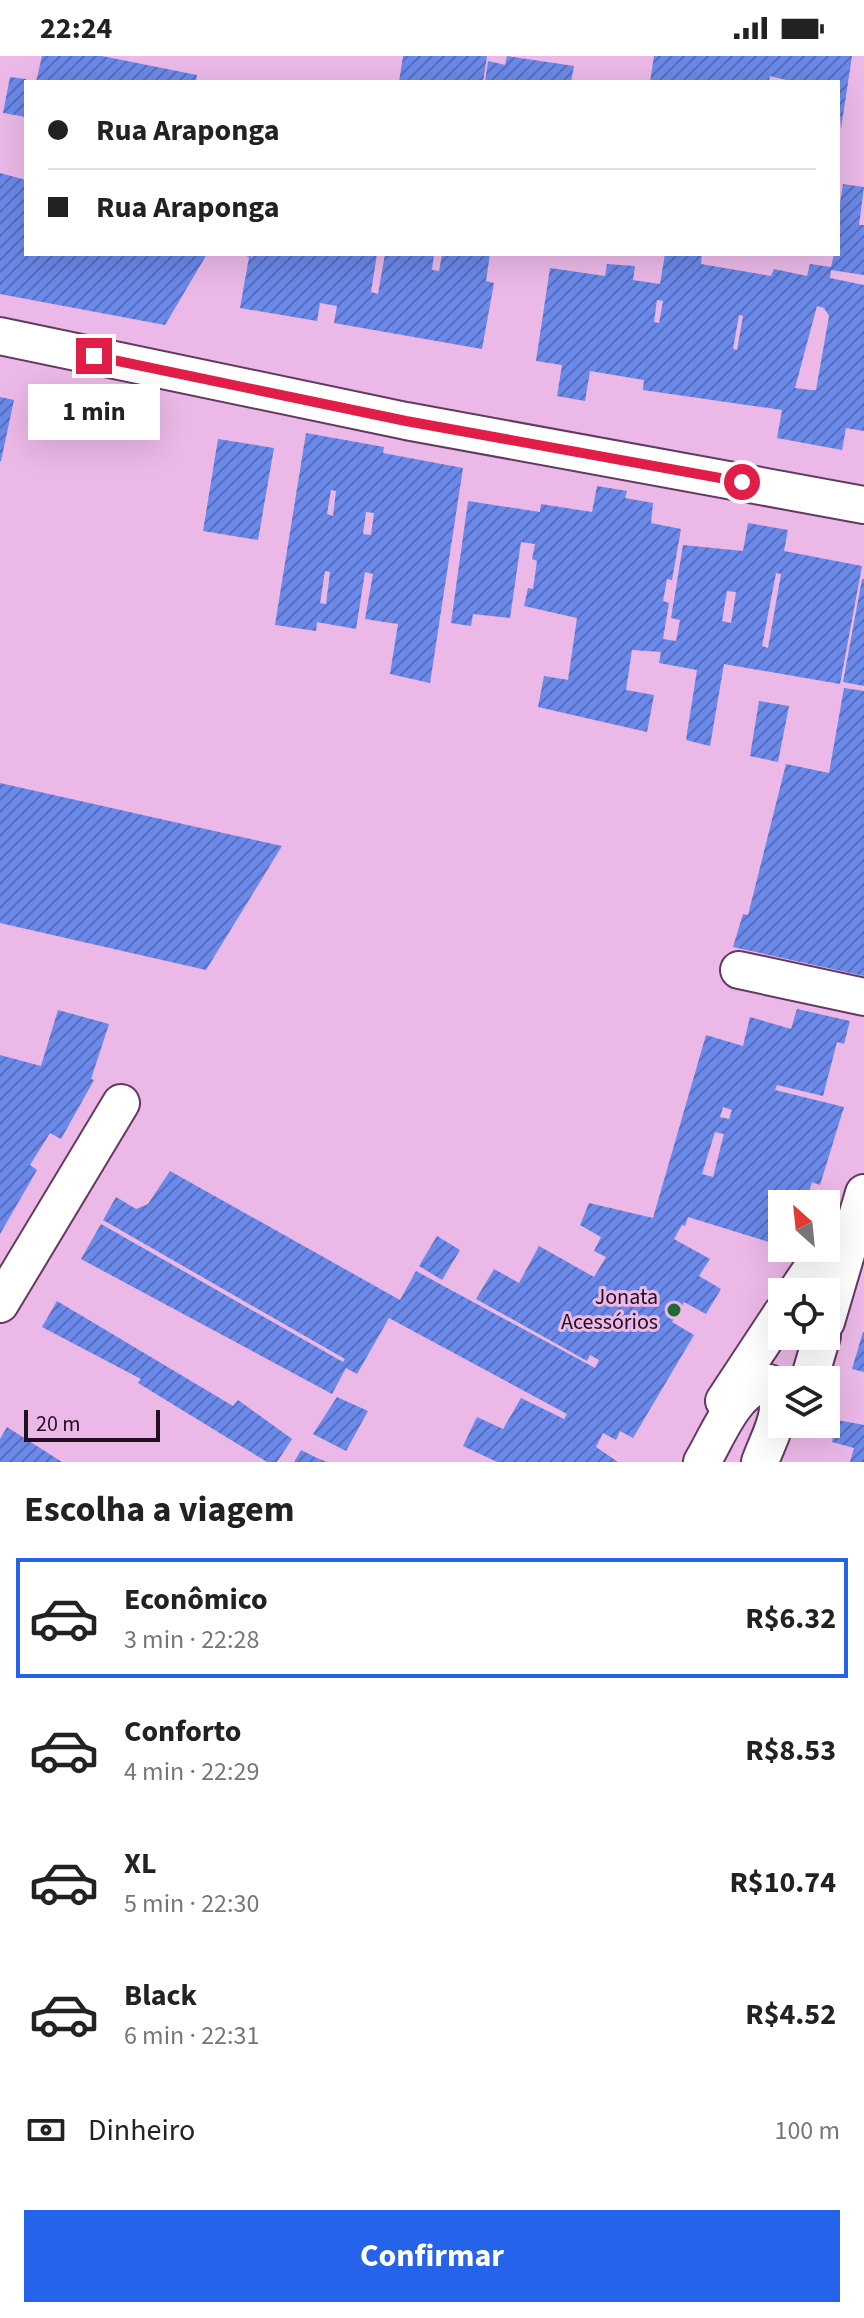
<!DOCTYPE html>
<html lang="pt">
<meta charset="utf-8">
<style>
:root{--surface:#fff;--page:#f6f6f6;--text:#222;--muted:#767676;--line:#e0e0e0;--accent:#2563eb}
body{margin:0;font-family:"Source Sans 3",sans-serif;background:var(--page);color:var(--text);height:100vh;display:flex;flex-direction:column;font-size:30px;white-space:nowrap}
*{box-sizing:border-box;margin:0}
p{font-size:26px;color:var(--muted)}
.icon{flex:none;width:44px;height:44px;fill:none;stroke:currentColor;stroke-width:2;stroke-linecap:round;stroke-linejoin:round}
.map{position:relative;height:1406px;overflow:hidden}
.side{display:flex;flex-direction:column;background:var(--surface);flex:1}
.side>*{flex:none}
.hud{position:absolute;left:24px;top:24px;width:816px;height:176px;border-radius:0px;box-shadow:0 8px 32px #0002;display:grid;align-content:center;height:176px;padding:0 24px;background:var(--surface)}
.needle{width:52px;rotate:333deg}
.buttons{position:absolute;left:768px;top:1134px;display:grid;gap:16px}
.buttons a{display:grid;place-items:center;width:72px;height:72px;border-radius:0px;background:var(--surface);box-shadow:0 8px 32px #0002;font-size:40px}
.scale{position:absolute;left:24px;bottom:20px;width:136px;box-sizing:border-box;padding-left:8px;border:4px solid #200f1f;border-top:0;font-size:22px;line-height:28px;white-space:nowrap;color:#200f1f;-webkit-text-stroke:6px #ebb8e7;paint-order:stroke}
.end{position:absolute;width:36px;height:36px;margin:-18px;border:10px solid #e11d48;background:#fff;box-shadow:0 0 0 4px #fff}
.from{border-radius:50%}
.bubble{position:absolute;height:56px;border-radius:0px;background:var(--surface);box-shadow:0 8px 32px #0002;font-size:26px;font-weight:700;line-height:56px;text-align:center}
.hud b{display:flex;align-items:center;gap:28px;height:76px;font-size:30px}
.hud b+b{border-top:2px solid var(--line)}
.hud i{width:20px;height:20px;background:var(--text)}
ul{padding:0;list-style:none}
li{display:flex;align-items:center;gap:24px;height:120px;margin:0 16px 12px;padding:0 8px;border:4px solid transparent;border-radius:0px}
li div{flex:1}
li b{display:block;font-size:30px}
li em{font-style:normal;font-weight:700}
li.current{border-color:var(--accent)}
li>.icon{width:72px;height:72px;stroke-width:1.5}
h2{padding:0 24px;font-size:36px;line-height:96px}
.pay{display:flex;align-items:center;gap:20px;height:88px;padding:0 24px;font-size:30px}
.pay p{margin-inline-start:auto}
.action{display:flex;gap:16px;margin-top:auto;padding:16px 24px}
.action a{flex:1;height:92px;border-radius:0px;background:var(--accent);color:#fff;font-size:32px;font-weight:700;line-height:92px;text-align:center}
.status{display:flex;justify-content:space-between;align-items:center;height:56px;padding:0 40px;background:var(--surface);direction:ltr}
.status svg{height:22px;fill:currentColor}
.map>svg:first-child{display:block}
</style>
<div class="status"><b>22:24</b><svg viewBox="0 0 49 12"><path d="M0 12V9h3v3zM5 12V6h3v6zM10 12V3h3v9zM15 12V0h3v12zM26 1h20v11H26zM47 4h2v5h-2z"/></svg></div>
<div class="map">
<svg width="864" height="1406" viewBox="0 0 864 1406">
<defs>
<pattern id="building-hatch" width="6" height="6" patternUnits="userSpaceOnUse" patternTransform="scale(2)"><rect width="6" height="6" fill="#6a89ea"/><path d="M-1 1l2-2M0 6l6-6M5 7l2-2" fill="none" stroke="#576ebd"/></pattern>
</defs>
<rect width="100%" height="100%" fill="#ebb8e7"/>
<path fill="url(#building-hatch)" fill-rule="evenodd" d="M 42,0 L 102,0 L 197,19 L 196,26 L 36,26 Z
M 403,0 L 487,0 L 483,26 L 399,26 Z
M 507,0 L 574,10 L 571,26 L 485,26 L 488,5 L 505,9 Z
M 654,0 L 852,0 L 841,73 L 838,26 L 794,26 L 770,20 L 769,26 L 650,26 Z
M 10,21 L 26,23 L 26,61 L 3,57 Z
M 0,117 L 26,124 L 26,198 L 207,198 L 165,269 L 0,238 Z
M 843,128 L 864,131 L 859,169 L 864,169 L 864,219 L 831,214 L 830,222 L 864,229 L 864,375 L 846,372 L 842,394 L 777,382 L 782,354 L 643,334 L 644,324 L 590,315 L 585,345 L 557,340 L 562,309 L 536,305 L 550,212 L 605,220 L 607,208 L 635,210 L 633,224 L 660,228 L 665,198 L 702,198 L 701,208 L 771,220 L 774,213 L 807,220 L 810,208 L 831,211 L 834,198 L 838,198 L 838,160 ZM 657,244 L 663,245 L 659,267 L 654,266 ZM 817,250 L 824,252 L 829,260 L 816,334 L 810,334 L 795,332 ZM 739,259 L 743,260 L 737,294 L 733,293 Z
M 240,198 L 250,198 L 252,202 L 253,198 L 377,198 L 371,236 L 378,238 L 385,198 L 434,198 L 432,214 L 439,215 L 442,198 L 490,198 L 486,225 L 494,227 L 482,293 L 334,267 L 337,250 L 320,247 L 317,265 L 240,252 L 249,201 Z
M 0,341 L 14,344 L 1,405 L 0,405 Z
M 306,377 L 384,391 L 383,397 L 463,412 L 430,627 L 390,618 L 398,568 L 365,563 L 373,518 L 365,516 L 356,573 L 317,566 L 316,575 L 275,569 ZM 331,434 L 336,435 L 333,460 L 327,458 ZM 366,456 L 374,457 L 371,479 L 363,478 ZM 325,515 L 330,516 L 326,548 L 320,547 Z
M 218,383 L 274,392 L 258,484 L 203,475 Z
M 597,430 L 627,435 L 625,442 L 653,447 L 651,467 L 681,473 L 672,524 L 667,523 L 663,545 L 669,547 L 663,583 L 676,585 L 680,564 L 671,562 L 683,489 L 743,495 L 748,467 L 788,474 L 784,495 L 862,510 L 840,628 L 724,608 L 710,690 L 686,684 L 697,614 L 659,607 L 661,596 L 632,594 L 626,634 L 654,639 L 647,676 L 538,651 L 544,620 L 568,624 L 577,562 L 524,550 L 528,532 L 533,533 L 537,505 L 532,503 L 535,488 L 521,486 L 510,562 L 473,558 L 471,570 L 451,567 L 468,445 L 540,456 L 541,448 L 592,456 ZM 776,517 L 781,518 L 768,592 L 762,590 ZM 727,535 L 736,536 L 731,567 L 722,565 Z
M 862,523 L 864,523 L 864,630 L 843,626 Z
M 844,632 L 864,635 L 864,920 L 733,891 L 743,858 L 748,859 L 786,708 L 829,717 Z
M 759,645 L 789,650 L 778,706 L 750,700 Z
M 0,727 L 165,764 L 282,790 L 206,914 L 0,867 Z
M 797,953 L 850,965 L 844,988 L 837,986 L 823,1040 L 777,1029 L 775,1034 L 844,1051 L 820,1129 L 812,1126 L 805,1148 L 782,1148 L 782,1192 L 791,1192 L 789,1199 L 770,1193 L 772,1187 L 688,1161 L 685,1170 L 682,1169 L 674,1183 L 710,1203 L 699,1220 L 721,1233 L 706,1258 L 684,1246 L 672,1266 L 694,1279 L 633,1382 L 620,1375 L 616,1384 L 603,1377 L 596,1391 L 618,1406 L 497,1406 L 463,1390 L 477,1361 L 503,1373 L 521,1342 L 564,1363 L 567,1358 L 389,1262 L 357,1318 L 346,1312 L 332,1338 L 81,1203 L 101,1168 L 343,1306 L 345,1303 L 103,1164 L 116,1141 L 136,1153 L 148,1148 L 170,1115 L 400,1244 L 416,1215 L 595,1312 L 599,1304 L 590,1299 L 587,1305 L 476,1243 L 494,1213 L 519,1227 L 539,1190 L 594,1221 L 606,1201 L 594,1195 L 601,1181 L 580,1169 L 589,1147 L 653,1162 L 706,979 L 743,990 L 750,961 L 791,973 ZM 723,1051 L 732,1054 L 729,1063 L 720,1061 ZM 715,1076 L 724,1078 L 713,1121 L 702,1118 Z
M 58,954 L 109,968 L 91,1023 L 94,1024 L 61,1083 L 50,1077 L 30,1109 L 37,1114 L 0,1178 L 0,999 L 41,1010 Z
M 437,1180 L 460,1194 L 442,1224 L 419,1210 Z
M 57,1245 L 233,1350 L 238,1344 L 292,1383 L 277,1406 L 267,1406 L 138,1327 L 141,1323 L 42,1271 Z
M 863,1276 L 864,1276 L 864,1316 L 852,1313 Z
M 337,1341 L 368,1355 L 346,1395 L 313,1378 Z
M 837,1364 L 864,1369 L 864,1406 L 850,1406 L 854,1392 L 832,1386 Z
M 7,1371 L 62,1406 L 0,1406 L 0,1383 Z
M 301,1394 L 317,1402 L 327,1406 L 294,1406 Z"/>
<g fill="none" stroke-linecap="round" stroke-linejoin="round">
<g stroke="#633961" stroke-width="40">
<path id="street" d="M 0,280 L 406,365 L 864,449
M 739,914 L 864,941
M 796,1236 L 826,1192
M 0,1248 L 121,1047
M 826,1266 L 864,1137
M 809,1324 L 822,1280
M 724,1345 L 782,1257
M 702,1406 C 718,1380 735,1330 769,1327 C 790,1350 769,1380 760,1406"/>
</g>
<use href="#street" stroke="#fff" stroke-width="36"/>
</g>
<g fill="none" stroke-linecap="round" stroke-linejoin="round">
<path stroke="#e11d48" stroke-width="10" d="M 94,300 L 406,365 L 742,426"/>
</g>
<circle fill="#226834" stroke="#ebb8e7" stroke-width="3" cx="674" cy="1254" r="8"/>
<g text-anchor="middle" dominant-baseline="central" stroke-width="6" stroke-linejoin="round" paint-order="stroke">
<g font-size="22" fill="#200f1f" stroke="#ebb8e7" text-anchor="end">
<text x="658" y="1241">Jonata<tspan x="658" dy="25">Acessórios</tspan></text>
</g>
</g>
</svg>
<div class="buttons">
<a><svg class="needle" viewBox="-14 -14 28 28"><path d="M0-13l5 13h-10z" fill="#e53935"/><path d="M0 13l5-13h-10z" fill="#767676"/></svg></a>
<a><svg class="icon" aria-label="locate" viewBox="0 0 24 24"><circle cx="12" cy="12" r="6"/><path d="M12 2v4M12 18v4M2 12h4M18 12h4"/></svg></a>
<a><svg class="icon" aria-label="layers" viewBox="0 0 24 24"><path d="M12 4l9 5-9 5-9-5zM3 14l9 5 9-5"/></svg></a>
</div>
<div class="scale">20 m</div>
<i class="end from" style="left:742px;top:426px"></i>
<i class="end" style="left:94px;top:300px"></i>
<div class="bubble" style="left:28px;top:328px;width:132px">1 min</div>
<div class="hud">
<b><i class="from"></i>Rua Araponga</b>
<b><i></i>Rua Araponga</b>
</div>
</div>
<section class="side">
<h2>Escolha a viagem</h2>
<ul>
<li class="current"><svg class="icon" aria-label="car" viewBox="0 0 24 24"><path d="M5 17H2v-5l4-1 3-4h7l3 4 3 1v5h-3M9 17h6M6 11h13"/><circle cx="7" cy="17" r="2"/><circle cx="17" cy="17" r="2"/></svg><div><b>Econômico</b><p>3 min · 22:28</p></div><em>R$6.32</em></li>
<li><svg class="icon" aria-label="car" viewBox="0 0 24 24"><path d="M5 17H2v-5l4-1 3-4h7l3 4 3 1v5h-3M9 17h6M6 11h13"/><circle cx="7" cy="17" r="2"/><circle cx="17" cy="17" r="2"/></svg><div><b>Conforto</b><p>4 min · 22:29</p></div><em>R$8.53</em></li>
<li><svg class="icon" aria-label="car" viewBox="0 0 24 24"><path d="M5 17H2v-5l4-1 3-4h7l3 4 3 1v5h-3M9 17h6M6 11h13"/><circle cx="7" cy="17" r="2"/><circle cx="17" cy="17" r="2"/></svg><div><b>XL</b><p>5 min · 22:30</p></div><em>R$10.74</em></li>
<li><svg class="icon" aria-label="car" viewBox="0 0 24 24"><path d="M5 17H2v-5l4-1 3-4h7l3 4 3 1v5h-3M9 17h6M6 11h13"/><circle cx="7" cy="17" r="2"/><circle cx="17" cy="17" r="2"/></svg><div><b>Black</b><p>6 min · 22:31</p></div><em>R$4.52</em></li>
</ul>
<div class="pay"><svg class="icon" aria-label="cash" viewBox="0 0 24 24"><path d="M3 7h18v10H3z"/><circle cx="12" cy="12" r="2"/></svg>Dinheiro<p>100 m</p></div>
<div class="action"><a>Confirmar</a></div>
</section>
